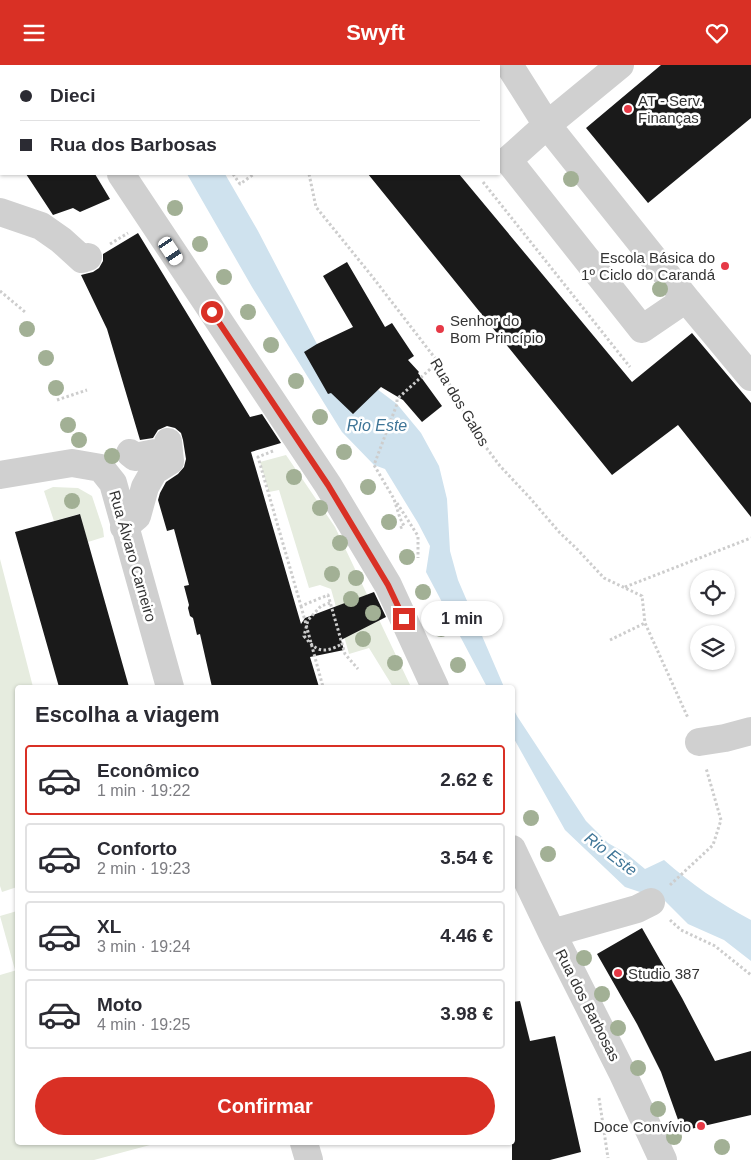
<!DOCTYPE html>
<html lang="pt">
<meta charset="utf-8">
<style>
:root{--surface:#fff;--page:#f7f7f7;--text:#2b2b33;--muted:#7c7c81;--line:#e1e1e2;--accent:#d93025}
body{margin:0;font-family:Helvetica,sans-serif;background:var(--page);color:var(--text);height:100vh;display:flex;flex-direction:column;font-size:19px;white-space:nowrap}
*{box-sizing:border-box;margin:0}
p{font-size:16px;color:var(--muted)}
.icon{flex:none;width:28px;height:28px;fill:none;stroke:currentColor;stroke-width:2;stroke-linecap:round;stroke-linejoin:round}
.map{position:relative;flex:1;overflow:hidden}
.drawer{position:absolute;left:15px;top:620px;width:500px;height:460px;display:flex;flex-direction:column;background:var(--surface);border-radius:5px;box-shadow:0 1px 4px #0004}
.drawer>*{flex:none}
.top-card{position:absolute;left:0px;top:0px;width:500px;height:110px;box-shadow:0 1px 4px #0004;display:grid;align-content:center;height:110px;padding:0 20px;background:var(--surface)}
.buttons{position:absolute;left:690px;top:505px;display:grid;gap:10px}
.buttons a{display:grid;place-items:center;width:45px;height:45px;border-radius:50%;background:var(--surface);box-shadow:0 1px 4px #0004;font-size:25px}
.end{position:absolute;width:22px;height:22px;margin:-11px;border:6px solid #d93025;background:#fff;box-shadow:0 0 0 2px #fff}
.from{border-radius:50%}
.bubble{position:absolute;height:35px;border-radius:18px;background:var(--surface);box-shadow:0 1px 4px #0004;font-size:16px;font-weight:600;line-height:35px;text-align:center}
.car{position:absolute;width:15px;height:30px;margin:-15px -8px;border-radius:6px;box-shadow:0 0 4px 1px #0007;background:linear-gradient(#fff 24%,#345 0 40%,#fff 0 76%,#345 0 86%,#fff 0)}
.top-card b{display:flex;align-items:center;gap:18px;height:48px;font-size:19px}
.top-card b+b{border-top:1px solid var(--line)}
.top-card i{width:12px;height:12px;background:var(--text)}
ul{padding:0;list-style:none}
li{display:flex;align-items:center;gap:15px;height:70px;margin:0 10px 8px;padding:0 10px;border:2px solid var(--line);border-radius:5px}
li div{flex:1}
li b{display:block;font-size:19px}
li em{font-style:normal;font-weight:600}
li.current{border-color:var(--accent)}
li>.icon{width:45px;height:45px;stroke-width:1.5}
h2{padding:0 20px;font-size:22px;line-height:60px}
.primary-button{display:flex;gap:10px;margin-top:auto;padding:10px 20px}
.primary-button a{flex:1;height:58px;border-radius:30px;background:var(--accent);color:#fff;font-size:20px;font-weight:600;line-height:58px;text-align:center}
header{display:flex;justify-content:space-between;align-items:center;height:65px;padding:0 20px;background:var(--accent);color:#fff;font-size:22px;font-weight:600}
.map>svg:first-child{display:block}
</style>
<header><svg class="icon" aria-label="menu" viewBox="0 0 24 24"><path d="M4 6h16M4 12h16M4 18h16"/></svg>Swyft<svg class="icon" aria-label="heart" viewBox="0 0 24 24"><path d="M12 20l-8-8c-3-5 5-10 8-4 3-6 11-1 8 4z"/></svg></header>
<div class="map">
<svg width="751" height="1095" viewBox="0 0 751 1095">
<rect width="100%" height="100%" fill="#fff"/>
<path fill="#e6ecdf" d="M 286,390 L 335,462 L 411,622 L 393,622 L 369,583 L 349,589 L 331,524 L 320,520 L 309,523 L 279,425 L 269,427 L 260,397 Z
M 53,422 L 78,423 L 92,431 L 103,464 L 104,472 L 88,477 L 79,449 L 54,456 L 44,426 Z
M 0,494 L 33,622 L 18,622 L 17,822 L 2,827 L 0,821 Z
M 17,846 L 18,904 L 15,905 L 0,851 Z
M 17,905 L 18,1078 L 150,1078 L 150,1080 L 94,1095 L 0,1095 L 0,910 Z"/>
<path fill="#cfe2ee" d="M 187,109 L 225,109 L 258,166 L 317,279 L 397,339 L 421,368 L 439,401 L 447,434 L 450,486 L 458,515 L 504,622 L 487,622 L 426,507 L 430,481 L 418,458 L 385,404 L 374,400 L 342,367 L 252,222 Z
M 512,641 L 517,651 L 586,756 L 608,778 L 627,789 L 645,804 L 664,795 C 691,819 719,838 751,855 L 751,896 L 724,875 L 688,859 L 664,835 L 651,826 L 643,828 L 625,822 L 565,765 L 513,672 Z"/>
<path fill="#1a1a1a" d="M 661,0 L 751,0 L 751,53 L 648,138 L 586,63 Z
M 26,109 L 95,109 L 110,134 L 80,147 L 73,143 L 53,150 Z
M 368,109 L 459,109 L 632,317 L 692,268 L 751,338 L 751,452 L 678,360 L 612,410 Z
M 138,168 L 250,352 L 262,349 L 281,378 L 251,387 L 301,559 L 305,553 L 374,527 L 386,552 L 341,575 L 344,585 L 310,592 L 319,622 L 212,622 L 200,569 L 197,570 L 193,553 L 190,551 L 188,543 L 189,540 L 184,521 L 189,520 L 174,464 L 167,466 L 158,435 L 160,428 L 166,417 L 178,409 L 184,402 L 186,394 L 183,375 L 181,368 L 175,363 L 167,361 L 158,365 L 153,373 L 140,375 L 107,264 L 81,210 L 93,207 L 99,203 L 103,196 L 103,189 Z
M 347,197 L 385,262 L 392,258 L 414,291 L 408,295 L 419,307 L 418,308 L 442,341 L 422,357 L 403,335 L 381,322 L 353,349 L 331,328 L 328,329 L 304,287 L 317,279 L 353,262 L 323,211 Z
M 80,449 L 88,477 L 129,622 L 59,622 L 55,608 L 15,467 Z
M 642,863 L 682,933 L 715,996 L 751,986 L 751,1050 L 682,1066 L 661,1007 L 637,959 L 597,889 Z
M 520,936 L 530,976 L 555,971 L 581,1087 L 550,1095 L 512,1095 L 512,937 Z"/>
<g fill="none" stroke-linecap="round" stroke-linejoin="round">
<path stroke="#cdcdcd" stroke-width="3" stroke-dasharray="2.5 2.5" stroke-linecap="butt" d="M 168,0 L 169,1
M 233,109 L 240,119 L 254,109
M 309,109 L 316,142 L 371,210 L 438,297 L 473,365 L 500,401 L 530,433 L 560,468 L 576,483 L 604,513 L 642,531 L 645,558 L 688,653
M 483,117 L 630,302
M 110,179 L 128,168
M 0,226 L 25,247
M 57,335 L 87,325
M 273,386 L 258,392 L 301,541 L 328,530 L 345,589 L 358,604
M 397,438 L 418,471 L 418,493
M 400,463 L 404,461 L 400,453 L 394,434 L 374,400 L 397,339 L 397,334 L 438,297
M 625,522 L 751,473
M 330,538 L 321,541 L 308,555 L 304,571 C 317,587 323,589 342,579
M 301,541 L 323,622
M 610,575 L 645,558
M 670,820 L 713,780 L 721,755 L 706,703
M 670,855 L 681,865 L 715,881 L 751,910
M 599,1033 L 608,1093"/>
<path stroke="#d0d0d0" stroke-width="28" d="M 53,0 L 53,1
M 509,0 L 547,60 L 686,234 L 751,312
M 620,0 L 547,60 L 508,95 L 642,264 L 686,234
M 305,1 L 305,0
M 121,109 L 328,420 L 388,520 L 435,622
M 0,147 L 41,161 L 61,175 L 82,194 L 88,192
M 130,388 L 135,392 L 155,388 L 170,396
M 0,410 L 72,398 L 101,403 L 113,418 L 170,622
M 124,462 L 137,451 L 145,422 L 154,406 L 170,396 L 168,377
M 699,677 L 725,673 L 751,666
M 512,784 L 552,868 L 623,1009 L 663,1095
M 552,868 L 637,844 L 651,837
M 304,1078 L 309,1095"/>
</g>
<g fill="#a2b095">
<circle cx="571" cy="114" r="8"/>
<circle cx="175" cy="143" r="8"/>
<circle cx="200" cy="179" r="8"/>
<circle cx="224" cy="212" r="8"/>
<circle cx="660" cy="224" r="8"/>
<circle cx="248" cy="247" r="8"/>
<circle cx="27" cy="264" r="8"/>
<circle cx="271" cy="280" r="8"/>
<circle cx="46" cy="293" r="8"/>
<circle cx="296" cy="316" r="8"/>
<circle cx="56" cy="323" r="8"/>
<circle cx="320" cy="352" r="8"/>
<circle cx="68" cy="360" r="8"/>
<circle cx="79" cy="375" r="8"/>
<circle cx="344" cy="387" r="8"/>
<circle cx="112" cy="391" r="8"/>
<circle cx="294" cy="412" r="8"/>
<circle cx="368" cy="422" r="8"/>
<circle cx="72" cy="436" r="8"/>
<circle cx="320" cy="443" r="8"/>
<circle cx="389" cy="457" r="8"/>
<circle cx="340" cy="478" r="8"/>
<circle cx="407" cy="492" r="8"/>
<circle cx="332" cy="509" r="8"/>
<circle cx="356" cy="513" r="8"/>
<circle cx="423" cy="527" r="8"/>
<circle cx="351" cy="534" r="8"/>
<circle cx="373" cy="548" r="8"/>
<circle cx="441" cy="564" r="8"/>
<circle cx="363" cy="574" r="8"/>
<circle cx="395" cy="598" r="8"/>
<circle cx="458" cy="600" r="8"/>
<circle cx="531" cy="753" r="8"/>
<circle cx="548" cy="789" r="8"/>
<circle cx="584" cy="893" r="8"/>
<circle cx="602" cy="929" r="8"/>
<circle cx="618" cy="963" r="8"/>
<circle cx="638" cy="1003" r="8"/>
<circle cx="658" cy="1044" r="8"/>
<circle cx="674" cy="1072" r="8"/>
<circle cx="722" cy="1082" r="8"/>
</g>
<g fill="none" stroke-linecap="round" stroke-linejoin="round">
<path stroke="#d93025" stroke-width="6" d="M 212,247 L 328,420 L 388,520 L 404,554"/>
</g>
<g fill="#e63946" stroke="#fff" stroke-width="2">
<circle cx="628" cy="44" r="5"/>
<circle cx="725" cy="201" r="5"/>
<circle cx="440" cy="264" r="5"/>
<circle cx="618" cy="908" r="5"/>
<circle cx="701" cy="1061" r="5"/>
</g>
<g text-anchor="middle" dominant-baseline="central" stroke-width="5" stroke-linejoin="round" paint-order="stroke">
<g font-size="15" fill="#333" stroke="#fff" text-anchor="start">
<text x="638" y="35">AT - Serv.<tspan x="638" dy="17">Finanças</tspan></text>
<text x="715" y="192" text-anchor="end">Escola Básica do<tspan x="715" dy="17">1º Ciclo do Carandá</tspan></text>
<text x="450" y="255">Senhor do<tspan x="450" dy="17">Bom Princípio</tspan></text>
<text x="628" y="908">Studio 387</text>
<text x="691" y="1061" text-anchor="end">Doce Convívio</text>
</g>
<g font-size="15" fill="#333" stroke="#fff">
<text transform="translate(460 337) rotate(59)">Rua dos Galos</text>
<text transform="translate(133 491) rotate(74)">Rua Álvaro Carneiro</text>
<text transform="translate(588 940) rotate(63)">Rua dos Barbosas</text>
</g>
<g font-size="16" font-style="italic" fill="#3f7597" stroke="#fff">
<text x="377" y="360">Rio Este</text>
<text transform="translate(611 789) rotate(37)">Rio Este</text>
</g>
</g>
</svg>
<div class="buttons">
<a><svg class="icon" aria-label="locate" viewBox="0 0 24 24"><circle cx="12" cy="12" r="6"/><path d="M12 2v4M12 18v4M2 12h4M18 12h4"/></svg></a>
<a><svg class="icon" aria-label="layers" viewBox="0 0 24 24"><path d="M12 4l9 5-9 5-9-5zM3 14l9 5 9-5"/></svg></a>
</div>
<i class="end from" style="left:212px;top:247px"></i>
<i class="end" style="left:404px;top:554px"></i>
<div class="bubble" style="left:421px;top:536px;width:82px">1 min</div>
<i class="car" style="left:171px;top:186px;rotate:146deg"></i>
<div class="top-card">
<b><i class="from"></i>Dieci</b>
<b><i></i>Rua dos Barbosas</b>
</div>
<section class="drawer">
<h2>Escolha a viagem</h2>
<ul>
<li class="current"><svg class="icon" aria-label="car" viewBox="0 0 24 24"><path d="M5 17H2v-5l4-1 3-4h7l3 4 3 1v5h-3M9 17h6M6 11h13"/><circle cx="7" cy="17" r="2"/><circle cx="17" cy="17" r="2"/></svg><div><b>Econômico</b><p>1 min · 19:22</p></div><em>2.62 €</em></li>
<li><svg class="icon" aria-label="car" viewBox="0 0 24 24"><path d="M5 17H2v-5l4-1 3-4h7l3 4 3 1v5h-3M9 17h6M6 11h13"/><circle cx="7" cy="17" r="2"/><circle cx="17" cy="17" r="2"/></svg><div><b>Conforto</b><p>2 min · 19:23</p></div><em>3.54 €</em></li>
<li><svg class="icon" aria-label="car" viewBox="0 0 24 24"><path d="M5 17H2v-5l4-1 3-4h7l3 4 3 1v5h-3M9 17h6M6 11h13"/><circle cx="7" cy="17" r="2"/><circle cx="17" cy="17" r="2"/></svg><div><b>XL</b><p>3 min · 19:24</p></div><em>4.46 €</em></li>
<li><svg class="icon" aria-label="car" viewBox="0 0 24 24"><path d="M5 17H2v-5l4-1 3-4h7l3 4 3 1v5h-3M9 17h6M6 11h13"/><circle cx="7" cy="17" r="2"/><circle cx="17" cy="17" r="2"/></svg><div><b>Moto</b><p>4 min · 19:25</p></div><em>3.98 €</em></li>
</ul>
<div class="primary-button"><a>Confirmar</a></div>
</section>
</div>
